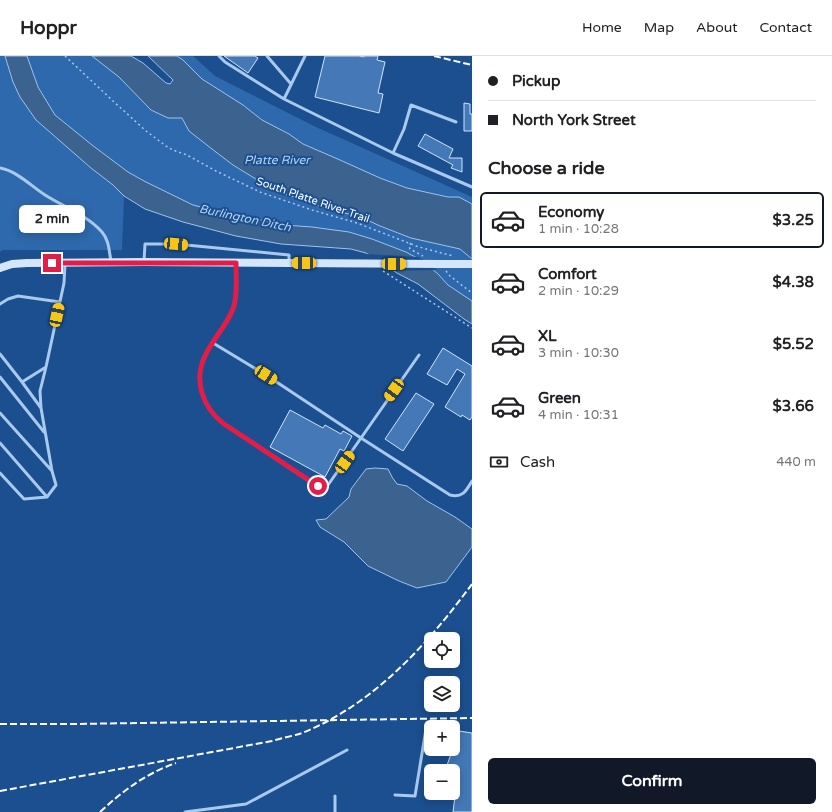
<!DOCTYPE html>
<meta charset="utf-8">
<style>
:root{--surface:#fff;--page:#f6f6f6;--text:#202124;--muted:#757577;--line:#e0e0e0;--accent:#111827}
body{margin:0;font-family:"Varela Round",sans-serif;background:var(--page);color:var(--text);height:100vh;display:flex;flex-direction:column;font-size:15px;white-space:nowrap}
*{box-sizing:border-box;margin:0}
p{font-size:13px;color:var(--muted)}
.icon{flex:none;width:22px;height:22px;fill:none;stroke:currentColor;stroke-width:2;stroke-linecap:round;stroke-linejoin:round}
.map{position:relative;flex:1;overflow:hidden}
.drawer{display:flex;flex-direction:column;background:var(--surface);width:360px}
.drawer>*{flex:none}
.guide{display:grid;align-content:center;height:88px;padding:0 16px;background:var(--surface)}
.buttons{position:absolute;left:424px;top:576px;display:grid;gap:8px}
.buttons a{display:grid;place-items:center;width:36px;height:36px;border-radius:6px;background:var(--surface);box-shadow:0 2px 10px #0003;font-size:20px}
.end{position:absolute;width:18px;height:18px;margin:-9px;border:5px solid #e11d48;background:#fff;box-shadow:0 0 0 2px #fff}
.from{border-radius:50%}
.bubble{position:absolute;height:28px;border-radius:6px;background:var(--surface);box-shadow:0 2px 10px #0003;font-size:13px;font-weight:700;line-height:28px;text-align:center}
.car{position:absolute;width:12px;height:24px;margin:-12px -6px;border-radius:5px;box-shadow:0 0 3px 1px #0007;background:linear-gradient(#f5c518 24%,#345 0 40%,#f5c518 0 76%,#345 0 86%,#f5c518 0)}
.guide b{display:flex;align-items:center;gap:14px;height:38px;font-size:15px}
.guide b+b{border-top:1px solid var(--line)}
.guide i{width:10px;height:10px;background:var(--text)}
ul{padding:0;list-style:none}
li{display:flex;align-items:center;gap:12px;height:56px;margin:0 8px 6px;padding:0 8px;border:2px solid transparent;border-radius:6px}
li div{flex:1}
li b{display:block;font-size:15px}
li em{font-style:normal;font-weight:700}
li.active{border-color:var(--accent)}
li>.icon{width:36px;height:36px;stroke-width:1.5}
h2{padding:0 16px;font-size:18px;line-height:48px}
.pay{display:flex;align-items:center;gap:10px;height:44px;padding:0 16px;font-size:15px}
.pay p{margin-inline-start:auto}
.primary-button{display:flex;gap:8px;margin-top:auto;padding:8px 16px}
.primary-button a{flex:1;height:46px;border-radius:6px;background:var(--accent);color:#fff;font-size:16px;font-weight:700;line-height:46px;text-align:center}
header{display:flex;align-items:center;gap:24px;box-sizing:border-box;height:56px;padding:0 20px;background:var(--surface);border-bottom:1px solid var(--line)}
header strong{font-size:19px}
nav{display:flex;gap:22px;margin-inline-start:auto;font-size:14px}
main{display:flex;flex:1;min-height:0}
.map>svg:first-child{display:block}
</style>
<header>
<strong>Hoppr</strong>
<nav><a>Home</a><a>Map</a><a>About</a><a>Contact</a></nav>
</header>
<main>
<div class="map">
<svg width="472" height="756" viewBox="0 0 472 756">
<rect width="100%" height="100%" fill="#1b4f8f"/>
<path fill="#2e69ad" d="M 0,0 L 5,0 L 13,26 L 36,64 L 91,112 L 113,129 L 124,140 L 122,194 L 3,194 L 0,196 Z
M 27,0 L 92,0 L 119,21 L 151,54 L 168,62 L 182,62 L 189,75 L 233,109 L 271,133 L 363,162 L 380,170 L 411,182 L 460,193 L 472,203 L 472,245 L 448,229 L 438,218 L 427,208 L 406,196 L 372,183 L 349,176 L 312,171 L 284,169 L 209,153 L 193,149 L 144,125 L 128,116 L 92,89 L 55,59 L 38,31 Z
M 177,0 L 193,0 L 215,20 L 316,71 L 472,141 L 472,148 L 459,141 L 448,141 L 407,132 L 380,122 L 340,104 L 303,88 L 289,78 L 262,64 L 243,49 L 202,23 L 183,4 Z"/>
<path fill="#3c6290" stroke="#9cc4f0" d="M 5,0 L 27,0 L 38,31 L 55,59 L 92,89 L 128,116 L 144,125 L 193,149 L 209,153 L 284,169 L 312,171 L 349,176 L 372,183 L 406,196 L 417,202 L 426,208 L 438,218 L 448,229 L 472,245 L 472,268 L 464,263 L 418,228 L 397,217 L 366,197 L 351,193 L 281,188 L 236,180 L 183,166 L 145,153 L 124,140 L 113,129 L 91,112 L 36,64 L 20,41 L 13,26 Z
M 92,0 L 131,0 L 143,7 L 166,27 L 170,28 L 173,24 L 148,0 L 177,0 L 183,4 L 202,23 L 243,49 L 262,64 L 289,78 L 303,88 L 340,104 L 380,122 L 407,132 L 448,141 L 459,141 L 472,148 L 472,203 L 460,193 L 411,182 L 380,170 L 363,162 L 319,150 L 272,133 L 233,109 L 212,93 L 189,75 L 182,62 L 168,62 L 151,54 L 119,21 Z
M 375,412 L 388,413 L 392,421 L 397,428 L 407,430 L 427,445 L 455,461 L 472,473 L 472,491 L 446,526 L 417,532 L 399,525 L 368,510 L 344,486 L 320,471 L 316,464 L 326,463 L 349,441 L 351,433 L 366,413 Z"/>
<path fill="#1b4f8f" d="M 366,198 L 418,201 L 428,206 L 437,214 L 391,215 L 378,207 Z"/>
<path fill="#4478b7" stroke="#cfe3fa" d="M 224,0 L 255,0 L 258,2 L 248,17 Z
M 325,0 L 359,0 L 364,1 L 364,0 L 378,0 L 377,4 L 385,6 L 378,37 L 383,38 L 379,57 L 315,41 Z
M 464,47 L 470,48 L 470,58 L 472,58 L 472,75 L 464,75 Z
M 425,78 L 453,93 L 449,102 L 462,102 L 462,116 L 451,112 L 453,109 L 418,90 Z
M 443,292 L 472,310 L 472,361 L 470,364 L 462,359 L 461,361 L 445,351 L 465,318 L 457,313 L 447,329 L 427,318 Z
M 416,337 L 434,348 L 403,395 L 385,383 Z
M 290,354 L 323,372 L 325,369 L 341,378 L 343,375 L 352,380 L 344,395 L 340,393 L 325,421 L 270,391 Z
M 459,675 L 472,677 L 472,756 L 453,756 L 455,740 L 453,740 L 453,715 L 445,715 Z"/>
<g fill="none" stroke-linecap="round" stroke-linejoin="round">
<path stroke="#a9c9ee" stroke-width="1.5" stroke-dasharray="2 3" stroke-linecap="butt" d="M 65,0 L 113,45 L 146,75 L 166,90 L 173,94 L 187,99 L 216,115 L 260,136 L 312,154 L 357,167 L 419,191 L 453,200
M 411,187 L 409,190 L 410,193 L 423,200
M 383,215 L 472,272
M 446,215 L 450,220 L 472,237"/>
<path stroke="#a9c9ee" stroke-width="3" d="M 219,0 L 225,6 L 284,43 L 393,97
M 267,0 L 291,28
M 284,43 L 305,0
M 456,66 L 411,49 L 404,73 L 393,97 L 472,131
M 0,112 C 17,115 31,130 45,139 C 64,151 87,159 102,176 C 109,184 109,195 111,205
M 144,205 L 145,188 L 176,188 L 289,199 L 289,207
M 0,248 L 8,243 L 18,240 L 60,246
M 213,287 L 266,319 L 361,382 L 328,429 L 318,431 L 224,368 C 209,357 201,343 200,324 C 200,315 201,305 206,297 C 212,287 219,276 226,266 C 228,262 232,257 233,253 C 238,239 236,221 236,207
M 0,298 L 22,326 L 46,311 L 64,227 L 65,208
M 419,299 L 361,382 L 450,439 C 463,442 466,435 472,425
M 0,321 L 44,376
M 41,352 L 40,335 L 46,311
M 0,357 L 52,415
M 0,387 L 47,441
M 0,417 L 24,443 L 47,441 L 56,429 L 52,415 L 41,352 L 22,326
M 395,739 L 415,740 L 426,673
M 335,740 L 335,756
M 185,756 L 246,748 L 347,694"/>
<path stroke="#d6e6fa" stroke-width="8" d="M 0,212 L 12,208 L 27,207 L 144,206 L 443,208"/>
<path stroke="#fff" stroke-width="2" stroke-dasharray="7 3" stroke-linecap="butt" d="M 434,0 L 472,9
M 0,668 L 73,668 L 472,662
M 0,735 L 272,685 C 282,682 293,680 302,677 C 374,648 427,589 472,528
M 100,756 C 124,734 145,718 176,707"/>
<path stroke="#d6e6fa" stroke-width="8" d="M 443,208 L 472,208"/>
</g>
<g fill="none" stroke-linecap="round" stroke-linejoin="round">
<path stroke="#e11d48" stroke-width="5" d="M 52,207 L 236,207 C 236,221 238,240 233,253 C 227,269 212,284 205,300 C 193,325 203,352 224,368 L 318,430"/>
</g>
<g text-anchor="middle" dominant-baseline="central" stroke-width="4" stroke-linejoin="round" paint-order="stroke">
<g font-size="11" fill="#fff" stroke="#1b4f8f">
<text transform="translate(313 144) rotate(19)">South Platte River Trail</text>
</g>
<g font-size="12" font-style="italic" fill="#b5d3f5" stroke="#1b4f8f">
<text x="277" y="104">Platte River</text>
<text transform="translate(245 162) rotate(12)">Burlington Ditch</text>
</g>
</g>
</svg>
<div class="buttons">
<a><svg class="icon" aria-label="locate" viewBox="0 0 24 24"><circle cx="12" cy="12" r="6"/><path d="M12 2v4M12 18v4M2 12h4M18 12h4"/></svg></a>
<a><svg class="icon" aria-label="layers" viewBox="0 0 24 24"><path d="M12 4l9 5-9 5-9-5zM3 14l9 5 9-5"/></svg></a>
<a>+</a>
<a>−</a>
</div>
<i class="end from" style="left:318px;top:430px"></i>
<i class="end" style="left:52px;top:207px"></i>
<div class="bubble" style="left:19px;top:149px;width:66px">2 min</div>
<i class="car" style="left:176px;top:188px;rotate:95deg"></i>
<i class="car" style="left:304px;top:207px;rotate:270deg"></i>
<i class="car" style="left:394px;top:208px;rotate:90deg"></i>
<i class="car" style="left:57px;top:259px;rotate:12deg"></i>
<i class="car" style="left:266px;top:319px;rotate:123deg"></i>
<i class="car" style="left:394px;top:334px;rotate:215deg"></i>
<i class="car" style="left:345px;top:406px;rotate:35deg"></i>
</div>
<section class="drawer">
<div class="guide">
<b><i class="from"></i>Pickup</b>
<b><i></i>North York Street</b>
</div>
<h2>Choose a ride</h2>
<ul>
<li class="active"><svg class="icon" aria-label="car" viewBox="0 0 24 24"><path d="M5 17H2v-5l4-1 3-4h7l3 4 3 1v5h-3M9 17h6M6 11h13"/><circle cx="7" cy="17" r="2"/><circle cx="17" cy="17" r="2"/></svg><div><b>Economy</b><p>1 min · 10:28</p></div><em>$3.25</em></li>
<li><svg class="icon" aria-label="car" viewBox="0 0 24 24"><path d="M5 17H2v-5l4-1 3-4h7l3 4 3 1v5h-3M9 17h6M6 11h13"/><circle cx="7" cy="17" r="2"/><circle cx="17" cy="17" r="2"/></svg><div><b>Comfort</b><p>2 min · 10:29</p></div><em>$4.38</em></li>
<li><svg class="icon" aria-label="car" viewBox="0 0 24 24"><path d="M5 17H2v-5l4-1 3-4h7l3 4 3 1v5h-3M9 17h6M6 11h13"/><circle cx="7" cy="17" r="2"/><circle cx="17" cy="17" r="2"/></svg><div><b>XL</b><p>3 min · 10:30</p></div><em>$5.52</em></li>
<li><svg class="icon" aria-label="car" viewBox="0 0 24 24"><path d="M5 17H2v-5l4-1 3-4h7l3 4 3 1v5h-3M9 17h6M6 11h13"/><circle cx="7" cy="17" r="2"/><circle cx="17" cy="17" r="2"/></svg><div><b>Green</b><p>4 min · 10:31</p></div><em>$3.66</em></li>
</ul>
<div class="pay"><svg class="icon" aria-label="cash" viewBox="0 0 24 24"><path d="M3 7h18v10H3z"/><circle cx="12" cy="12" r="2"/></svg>Cash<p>440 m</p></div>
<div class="primary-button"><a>Confirm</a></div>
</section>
</main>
